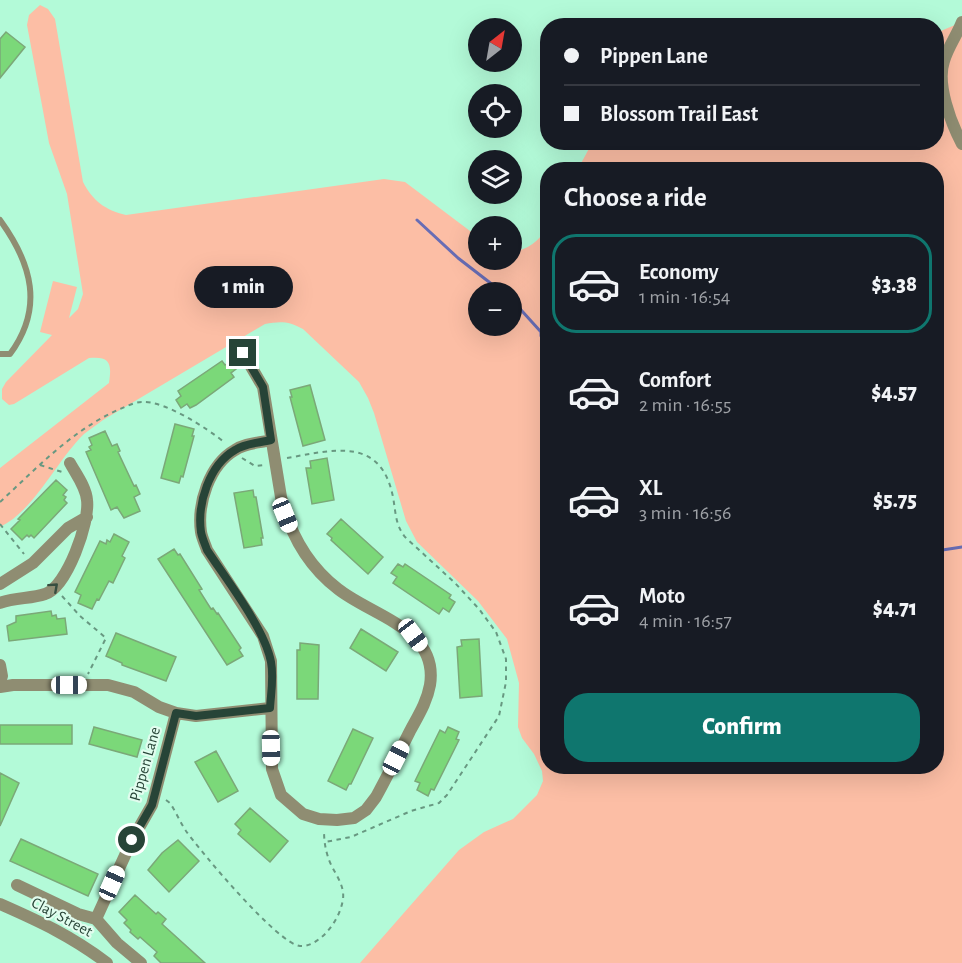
<!DOCTYPE html>
<meta charset="utf-8">
<style>
:root{--surface:#171b24;--page:#20242c;--text:#f1f3f6;--muted:#9ea1a6;--line:#363941;--accent:#0f766e}
body{margin:0;font-family:"Alegreya Sans",sans-serif;background:var(--page);color:var(--text);height:100vh;display:flex;flex-direction:column;font-size:22px;white-space:nowrap}
*{box-sizing:border-box;margin:0}
p{font-size:20px;color:var(--muted)}
.icon{flex:none;width:33px;height:33px;fill:none;stroke:currentColor;stroke-width:2;stroke-linecap:round;stroke-linejoin:round}
.map{position:relative;flex:1;overflow:hidden}
.drawer{position:absolute;left:540px;top:162px;width:404px;height:612px;display:flex;flex-direction:column;background:var(--surface);border-radius:24px;box-shadow:0 6px 24px #0002}
.drawer>*{flex:none}
.hud{position:absolute;left:540px;top:18px;width:404px;height:132px;border-radius:24px;box-shadow:0 6px 24px #0002;display:grid;align-content:center;height:132px;padding:0 24px;background:var(--surface)}
.needle{width:39px;rotate:31deg}
.buttons{position:absolute;left:468px;top:18px;display:grid;gap:12px}
.buttons a{display:grid;place-items:center;width:54px;height:54px;border-radius:50%;background:var(--surface);box-shadow:0 6px 24px #0002;font-size:30px}
.end{position:absolute;width:27px;height:27px;margin:-14px;border:8px solid #274437;background:#fff;box-shadow:0 0 0 3px #fff}
.from{border-radius:50%}
.bubble{position:absolute;height:42px;border-radius:21px;background:var(--surface);box-shadow:0 6px 24px #0002;font-size:20px;font-weight:800;line-height:42px;text-align:center}
.car{position:absolute;width:18px;height:36px;margin:-18px -9px;border-radius:8px;box-shadow:0 0 4px 2px #0007;background:linear-gradient(#fff 24%,#345 0 40%,#fff 0 76%,#345 0 86%,#fff 0)}
.hud b{display:flex;align-items:center;gap:21px;height:57px;font-size:22px}
.hud b+b{border-top:2px solid var(--line)}
.hud i{width:15px;height:15px;background:var(--text)}
ul{padding:0;list-style:none}
li{display:flex;align-items:center;gap:18px;height:99px;margin:0 12px 9px;padding:0 12px;border:3px solid transparent;border-radius:24px}
li div{flex:1}
li b{display:block;font-size:22px}
li em{font-style:normal;font-weight:800}
li.active{border-color:var(--accent)}
li>.icon{width:54px;height:54px;stroke-width:1.5}
h2{padding:0 24px;font-size:27px;line-height:72px}
.action{display:flex;gap:12px;margin-top:auto;padding:12px 24px}
.action a{flex:1;height:69px;border-radius:24px;background:var(--accent);color:#fff;font-size:24px;font-weight:800;line-height:69px;text-align:center}
.map>svg:first-child{display:block}
</style>
<div class="map">
<svg width="962" height="963" viewBox="0 0 962 963">
<rect width="100%" height="100%" fill="#b3fad8"/>
<path fill="#fcbea5" fill-rule="evenodd" d="M 40,5 L 48,9 L 55,19 L 83,182 C 93,201 105,210 126,215 L 384,179 L 405,182 L 478,237 L 478,260 L 512,260 L 512,252 C 527,250 540,241 547,227 L 548,766 L 936,766 L 936,170 L 578,169 L 592,143 L 936,142 L 936,33 L 962,22 L 962,963 L 360,963 L 459,850 L 484,832 L 513,819 L 537,795 L 543,781 L 542,771 L 534,754 L 522,738 L 518,727 L 519,683 L 507,639 L 478,601 L 417,542 L 406,521 L 374,413 L 368,398 L 359,382 L 303,329 C 289,321 280,321 265,324 L 103,420 C 97,425 90,429 84,434 C 57,460 34,511 0,527 L 0,468 L 109,383 C 112,363 110,356 89,358 L 14,404 L 9,405 L 2,399 L 2,389 L 6,382 L 52,335 L 40,332 L 53,281 L 77,287 L 69,318 L 78,309 L 83,294 L 67,194 L 49,143 L 27,25 L 29,15 ZM 478,292 L 512,292 L 512,326 L 478,326 Z"/>
<g fill="none" stroke-linecap="round" stroke-linejoin="round">
<path stroke="#686db5" stroke-width="3" d="M 417,220 L 458,258 L 502,292
M 512,300 L 541,332 L 541,336 L 548,339
M 936,551 L 962,547"/>
</g>
<path fill="#7bd879" stroke="#7ba878" stroke-width="1.5" d="M 6,32 L 25,47 L 0,78 L 0,39 Z
M 222,361 L 225,365 L 231,361 L 236,369 L 231,373 L 234,377 L 196,405 L 190,408 L 187,404 L 181,408 L 176,400 L 181,396 L 178,391 Z
M 310,385 L 325,440 L 303,446 L 290,397 L 292,397 L 290,390 Z
M 175,424 L 194,429 L 192,436 L 194,436 L 183,477 L 181,476 L 179,483 L 161,478 Z
M 105,431 L 112,446 L 117,444 L 120,451 L 118,452 L 134,486 L 136,485 L 140,494 L 134,497 L 140,511 L 124,518 L 117,507 L 111,510 L 86,452 L 91,450 L 89,447 L 92,445 L 89,438 Z
M 327,458 L 334,500 L 312,504 L 306,468 L 311,468 L 310,461 Z
M 56,480 L 67,490 L 63,495 L 66,497 L 64,500 L 67,503 L 34,538 L 31,535 L 29,537 L 27,535 L 22,540 L 11,529 L 20,520 L 18,519 Z
M 253,490 L 254,497 L 256,497 L 263,538 L 261,538 L 262,545 L 244,548 L 234,493 Z
M 341,519 L 383,557 L 368,574 L 331,540 L 332,538 L 327,534 Z
M 114,534 L 129,542 L 122,556 L 125,558 L 113,583 L 109,581 L 99,600 L 97,599 L 92,609 L 78,603 L 81,595 L 75,592 L 100,541 L 106,544 L 107,540 L 110,542 Z
M 174,549 L 178,555 L 180,554 L 202,589 L 199,590 L 211,609 L 213,608 L 217,614 L 218,613 L 241,648 L 239,650 L 243,656 L 227,665 L 158,559 Z
M 398,564 L 403,567 L 405,564 L 451,595 L 449,598 L 455,602 L 449,612 L 443,608 L 439,614 L 393,583 L 397,577 L 391,573 Z
M 51,611 L 52,616 L 56,615 L 57,619 L 65,618 L 67,634 L 9,641 L 7,626 L 16,622 L 16,616 Z
M 361,629 L 398,652 L 386,671 L 350,648 Z
M 116,633 L 176,657 L 166,681 L 122,665 L 122,663 L 106,656 Z
M 479,639 L 482,696 L 460,698 L 457,647 L 462,646 L 461,640 Z
M 300,643 L 319,645 L 318,699 L 297,699 L 297,650 L 300,650 Z
M 0,725 L 72,725 L 72,744 L 0,744 Z
M 94,727 L 142,740 L 137,757 L 89,744 Z
M 448,727 L 459,732 L 456,739 L 459,740 L 434,790 L 431,789 L 428,796 L 417,790 L 420,783 L 415,781 L 440,730 L 445,733 Z
M 353,729 L 373,738 L 351,784 L 349,784 L 346,790 L 328,781 Z
M 216,751 L 238,791 L 218,802 L 195,762 Z
M 0,773 L 19,783 L 0,826 Z
M 250,808 L 288,841 L 270,862 L 238,834 L 241,830 L 235,824 Z
M 21,839 L 98,874 L 88,896 L 10,861 Z
M 178,840 L 199,861 L 169,892 L 148,870 L 162,853 Z
M 135,895 L 156,914 L 158,912 L 166,919 L 162,924 L 205,963 L 161,963 L 154,956 L 157,952 L 140,937 L 138,939 L 130,932 L 131,930 L 124,923 L 127,920 L 119,912 Z"/>
<g fill="none" stroke-linecap="round" stroke-linejoin="round">
<path stroke="#689881" stroke-width="2" stroke-dasharray="4.5 4.5" stroke-linecap="butt" d="M 242,458 L 255,466 L 264,465
M 287,458 C 333,450 381,436 393,497 C 396,513 395,524 405,537 L 455,583 L 479,609 L 496,632 L 506,659 L 506,682 L 499,716 L 447,795 L 439,803 L 411,811 L 351,837 L 325,842
M 40,465 L 62,472
M 0,502 C 38,467 72,430 120,409 C 127,406 135,402 142,402 C 164,400 208,429 224,442
M 0,524 L 24,554
M 62,596 L 80,616 L 106,638 L 88,674
M 166,800 L 170,803 C 176,812 180,822 186,831 C 201,852 278,944 300,946 C 309,947 317,941 324,935 C 333,926 341,913 343,899 C 345,883 332,871 328,857 C 325,848 324,839 324,830"/>
<path stroke="#8f8d72" stroke-width="6" d="M 0,220 C 32,264 44,308 10,354 L 0,354"/>
<path stroke="#8f8d72" stroke-width="12" d="M 962,22 C 957,35 948,47 944,61 C 936,84 951,123 962,144
M 243,353 L 263,387 L 281,497 C 290,534 308,566 338,589 C 372,616 439,629 430,685 C 427,702 418,716 410,731 C 399,753 388,775 376,797 L 366,810 L 354,818 L 337,820 L 319,819 L 303,814 L 281,795 L 272,769 L 271,661 L 263,636 L 207,550 C 205,544 202,538 201,532 C 197,504 209,465 235,450 C 245,443 259,443 271,440
M 0,584 L 33,563 L 68,528 L 87,517
M 0,603 C 15,597 31,599 45,594 C 67,587 90,522 87,500 C 86,487 76,474 70,463
M 0,665 L 2,676 L 0,681
M 0,687 L 13,685 L 108,685 L 134,692 L 159,707 L 176,713 L 196,716 L 270,708
M 17,885 L 78,914 L 96,919 L 117,943 L 141,963
M 0,904 C 41,922 71,936 107,963
M 96,919 L 132,840 L 152,805 L 176,713"/>
</g>
<defs><path id="oneway-chevron" d="M-2-3.5L2.5 0L-2 3.5" fill="none" stroke-width="1.6" stroke-linecap="round" stroke-linejoin="round" transform="scale(1.5)"/></defs>
<use stroke="#374f40" href="#oneway-chevron" transform="translate(54 587) rotate(-42)"/>
<g fill="none" stroke-linecap="round" stroke-linejoin="round">
<path stroke="#274437" stroke-width="8" d="M 132,840 L 152,805 L 176,713 L 196,716 L 270,708 C 271,693 274,677 271,662 C 265,629 226,579 207,550 C 205,544 202,538 201,532 C 197,504 209,465 235,450 C 245,443 259,443 271,440 L 263,387 L 243,353"/>
</g>
<g text-anchor="middle" dominant-baseline="central" stroke-width="4.5" stroke-linejoin="round" paint-order="stroke">
<g font-size="16" fill="#274437" stroke="#e1fcee">
<text transform="translate(145 764) rotate(-74)">Pippen Lane</text>
<text transform="translate(62 917) rotate(28)">Clay Street</text>
</g>
</g>
</svg>
<div class="buttons">
<a><svg class="needle" viewBox="-14 -14 28 28"><path d="M0-13l5 13h-10z" fill="#e53935"/><path d="M0 13l5-13h-10z" fill="#9ea1a6"/></svg></a>
<a><svg class="icon" aria-label="locate" viewBox="0 0 24 24"><circle cx="12" cy="12" r="6"/><path d="M12 2v4M12 18v4M2 12h4M18 12h4"/></svg></a>
<a><svg class="icon" aria-label="layers" viewBox="0 0 24 24"><path d="M12 4l9 5-9 5-9-5zM3 14l9 5 9-5"/></svg></a>
<a>+</a>
<a>−</a>
</div>
<i class="end from" style="left:132px;top:840px"></i>
<i class="end" style="left:243px;top:353px"></i>
<div class="bubble" style="left:194px;top:266px;width:99px">1 min</div>
<i class="car" style="left:285px;top:515px;rotate:158deg"></i>
<i class="car" style="left:413px;top:635px;rotate:143deg"></i>
<i class="car" style="left:69px;top:685px;rotate:90deg"></i>
<i class="car" style="left:271px;top:748px;rotate:179deg"></i>
<i class="car" style="left:396px;top:758px;rotate:27deg"></i>
<i class="car" style="left:112px;top:883px;rotate:24deg"></i>
<div class="hud">
<b><i class="from"></i>Pippen Lane</b>
<b><i></i>Blossom Trail East</b>
</div>
<section class="drawer">
<h2>Choose a ride</h2>
<ul>
<li class="active"><svg class="icon" aria-label="car" viewBox="0 0 24 24"><path d="M5 17H2v-5l4-1 3-4h7l3 4 3 1v5h-3M9 17h6M6 11h13"/><circle cx="7" cy="17" r="2"/><circle cx="17" cy="17" r="2"/></svg><div><b>Economy</b><p>1 min · 16:54</p></div><em>$3.38</em></li>
<li><svg class="icon" aria-label="car" viewBox="0 0 24 24"><path d="M5 17H2v-5l4-1 3-4h7l3 4 3 1v5h-3M9 17h6M6 11h13"/><circle cx="7" cy="17" r="2"/><circle cx="17" cy="17" r="2"/></svg><div><b>Comfort</b><p>2 min · 16:55</p></div><em>$4.57</em></li>
<li><svg class="icon" aria-label="car" viewBox="0 0 24 24"><path d="M5 17H2v-5l4-1 3-4h7l3 4 3 1v5h-3M9 17h6M6 11h13"/><circle cx="7" cy="17" r="2"/><circle cx="17" cy="17" r="2"/></svg><div><b>XL</b><p>3 min · 16:56</p></div><em>$5.75</em></li>
<li><svg class="icon" aria-label="car" viewBox="0 0 24 24"><path d="M5 17H2v-5l4-1 3-4h7l3 4 3 1v5h-3M9 17h6M6 11h13"/><circle cx="7" cy="17" r="2"/><circle cx="17" cy="17" r="2"/></svg><div><b>Moto</b><p>4 min · 16:57</p></div><em>$4.71</em></li>
</ul>
<div class="action"><a>Confirm</a></div>
</section>
</div>
